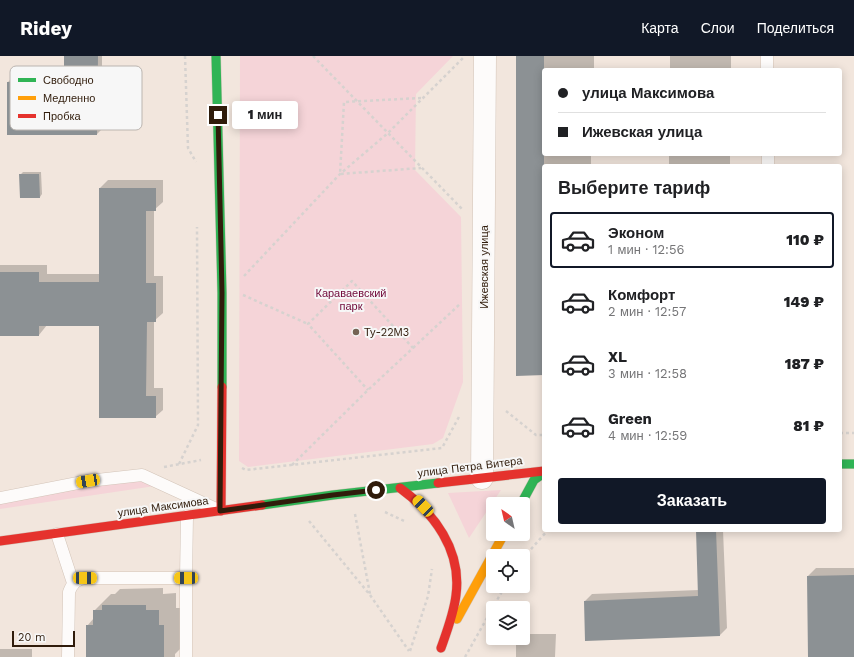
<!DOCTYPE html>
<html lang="ru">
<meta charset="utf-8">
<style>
:root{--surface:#fff;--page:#f6f6f6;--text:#202124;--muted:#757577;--line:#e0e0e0;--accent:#111827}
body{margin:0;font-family:"Work Sans",sans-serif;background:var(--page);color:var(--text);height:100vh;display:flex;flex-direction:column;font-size:15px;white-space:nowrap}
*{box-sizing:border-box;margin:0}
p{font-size:13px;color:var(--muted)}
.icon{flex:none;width:22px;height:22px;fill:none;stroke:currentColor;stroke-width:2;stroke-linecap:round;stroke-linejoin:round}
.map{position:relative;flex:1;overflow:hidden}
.sheet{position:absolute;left:542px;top:108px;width:300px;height:368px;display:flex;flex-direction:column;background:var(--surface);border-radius:4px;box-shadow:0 2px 10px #0003}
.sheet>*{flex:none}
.banner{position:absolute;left:542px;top:12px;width:300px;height:88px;border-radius:4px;box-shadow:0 2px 10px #0003;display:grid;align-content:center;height:88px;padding:0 16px;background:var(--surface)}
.needle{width:26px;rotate:326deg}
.controls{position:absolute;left:486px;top:441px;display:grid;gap:8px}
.controls a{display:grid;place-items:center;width:44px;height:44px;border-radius:4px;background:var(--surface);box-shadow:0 2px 10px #0003;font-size:20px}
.scale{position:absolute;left:12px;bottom:10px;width:63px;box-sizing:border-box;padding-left:4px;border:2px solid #301c0b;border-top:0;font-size:11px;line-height:14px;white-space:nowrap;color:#301c0b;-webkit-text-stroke:3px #f7f7f7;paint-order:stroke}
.end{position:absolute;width:18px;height:18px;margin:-9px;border:5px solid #301c0b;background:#fff;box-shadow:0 0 0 2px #fff}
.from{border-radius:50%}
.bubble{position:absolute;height:28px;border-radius:4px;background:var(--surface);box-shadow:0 2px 10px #0003;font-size:13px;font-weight:800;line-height:28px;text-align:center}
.car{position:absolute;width:12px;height:24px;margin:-12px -6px;border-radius:5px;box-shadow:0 0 3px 1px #0007;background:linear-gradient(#f5c518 24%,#345 0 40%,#f5c518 0 76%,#345 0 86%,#f5c518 0)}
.banner b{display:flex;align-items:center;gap:14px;height:38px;font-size:15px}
.banner b+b{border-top:1px solid var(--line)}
.banner i{width:10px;height:10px;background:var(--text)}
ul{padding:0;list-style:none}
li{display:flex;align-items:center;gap:12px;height:56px;margin:0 8px 6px;padding:0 8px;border:2px solid transparent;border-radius:4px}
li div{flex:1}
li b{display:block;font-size:15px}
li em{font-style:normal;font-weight:800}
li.active{border-color:var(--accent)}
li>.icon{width:36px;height:36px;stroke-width:1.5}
h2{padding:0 16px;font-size:18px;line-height:48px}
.button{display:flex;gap:8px;margin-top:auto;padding:8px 16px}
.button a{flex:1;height:46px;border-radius:4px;background:var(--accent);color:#fff;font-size:16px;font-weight:800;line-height:46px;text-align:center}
header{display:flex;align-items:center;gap:24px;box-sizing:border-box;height:56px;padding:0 20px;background:var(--accent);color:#fff}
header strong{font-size:19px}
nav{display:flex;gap:22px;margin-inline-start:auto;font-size:14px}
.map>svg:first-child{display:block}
</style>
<header>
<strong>Ridey</strong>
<nav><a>Карта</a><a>Слои</a><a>Поделиться</a></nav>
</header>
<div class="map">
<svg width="854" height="601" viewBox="0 0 854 601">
<rect width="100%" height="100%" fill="#f2e6dd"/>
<path fill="#f5d4d8" d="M 240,0 L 453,0 L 416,38 L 415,114 L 461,161 L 463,326 L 443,382 L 433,388 L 248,411 L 239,405 Z
M 143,423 L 155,430 L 0,453 L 0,446 Z
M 501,434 L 469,482 L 448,437 Z"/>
<path fill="#0003" d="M 65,0 L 102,0 L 102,73 L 97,78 L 8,78 L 8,26 L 13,21 L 65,21 Z
M 517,0 L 594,0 L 594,14 L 544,14 L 544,98 L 591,98 L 591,110 L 544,110 L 544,319 Z
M 670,0 L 731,0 L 731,14 L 670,14 Z
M 669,98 L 730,98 L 730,110 L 669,110 Z
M 23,116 L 41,116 L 42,138 L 40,141 L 20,119 Z
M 108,124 L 163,124 L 163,146 L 154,154 L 154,220 L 163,220 L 163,257 L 154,265 L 154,332 L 163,332 L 163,354 L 155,361 L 100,269 L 47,269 L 39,279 L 0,279 L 0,209 L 47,209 L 47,218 L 100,218 L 100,132 Z
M 697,474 L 723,474 L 727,572 L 720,579 L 586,584 L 585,545 L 592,538 L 699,534 Z
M 816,512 L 854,512 L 854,601 L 809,601 L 808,520 Z
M 163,532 L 163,538 L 176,537 L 176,552 L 181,552 L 181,592 L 175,598 L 175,601 L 87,601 L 87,570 L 94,562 L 94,555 L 111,538 L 115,538 L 120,533 Z
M 524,578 L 556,578 L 555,601 L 516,601 L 516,586 L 520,582 L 523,582 Z
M 0,593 L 32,593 L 32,601 L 0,601 Z"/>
<path fill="#8c9194" d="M 64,0 L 98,0 L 97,79 L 7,79 L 7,26 L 64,26 Z
M 516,0 L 544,0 L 544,319 L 516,320 Z
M 19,118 L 39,118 L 40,142 L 20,142 Z
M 99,132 L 156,132 L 156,155 L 146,155 L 146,227 L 156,227 L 156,266 L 147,266 L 146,340 L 156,340 L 156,362 L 99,362 L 99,270 L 39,270 L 39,280 L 0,280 L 0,216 L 39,216 L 39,226 L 99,226 Z
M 696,474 L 716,474 L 720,580 L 585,585 L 584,545 L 698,540 Z
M 854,519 L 854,601 L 808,601 L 807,520 Z
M 102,549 L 146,549 L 146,554 L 159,554 L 159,569 L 164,569 L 164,601 L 86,601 L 86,569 L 93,569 L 93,554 L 102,554 Z"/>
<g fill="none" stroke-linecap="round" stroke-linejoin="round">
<g stroke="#d3c4b8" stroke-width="13">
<path id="lane" d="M 767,0 L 767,14
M 768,98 L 768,110
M 0,442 L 88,425 L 142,419 L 216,453
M 57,478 L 73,527
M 186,522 L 187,460
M 68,601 L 69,536 C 72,528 76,523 85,522 L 186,522 L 186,601"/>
</g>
<g stroke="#d3c4b8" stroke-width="23">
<path id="street" d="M 482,422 L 485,0"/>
</g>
<g stroke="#d3c4b8" stroke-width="10">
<path id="fast" d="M 216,0 L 222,237 L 222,331
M 840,408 L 854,408
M 521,448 L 534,424 L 544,417
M 262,449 L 333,439 L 438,427"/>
</g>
<g stroke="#d3c4b8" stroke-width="10">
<path id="slow" d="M 457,563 L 504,478"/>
</g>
<g stroke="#d3c4b8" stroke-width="10">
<path id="jam" d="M 438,427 L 544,415
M 400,432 C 434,457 462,494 456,539 C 454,557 447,575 441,592
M 221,455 L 222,331
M 0,485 L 262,449"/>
</g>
<path stroke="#d6d2cf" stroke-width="2.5" stroke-dasharray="3 3" stroke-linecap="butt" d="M 185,0 L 188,92 L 196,106
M 313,0 L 463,154
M 421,42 L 344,46 L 340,118 L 421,112
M 244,220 L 340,118 L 388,77 L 463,2
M 243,239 L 308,268
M 413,292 L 461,247
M 506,355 L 536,379 L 544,379
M 840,377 L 854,377
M 179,408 L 198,369 L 197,171
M 292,409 L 368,334 L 413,292 L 352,225 L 308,268 L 368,334
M 164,411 L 201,404
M 242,412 L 246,414 L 442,392 L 460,359
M 385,456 L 404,465
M 355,458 L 370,538
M 309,465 L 370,539 L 409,595
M 523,502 L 548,474
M 410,595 L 428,540 L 432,513
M 465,601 L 505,530"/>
<use href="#lane" stroke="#fdfbfa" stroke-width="12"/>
<use href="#street" stroke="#fdfbfa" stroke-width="22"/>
<use href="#fast" stroke="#30b455" stroke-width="9"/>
<use href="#slow" stroke="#ff9f0a" stroke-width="9"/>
<use href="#jam" stroke="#e5322d" stroke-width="9"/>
</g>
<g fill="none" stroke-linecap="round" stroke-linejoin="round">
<path stroke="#301c0b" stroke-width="5" d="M 218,59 L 222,237 L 220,455 L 333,439 L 376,434"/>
</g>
<circle fill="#746354" stroke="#f7f7f7" stroke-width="1.5" cx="356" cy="276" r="4"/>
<g text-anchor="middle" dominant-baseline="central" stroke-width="4" stroke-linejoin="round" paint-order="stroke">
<g font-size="11" fill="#301c0b" stroke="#f7f7f7">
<text transform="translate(484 211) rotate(-90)">Ижевская улица</text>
<text transform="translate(470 411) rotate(-7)">улица Петра Витера</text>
<text transform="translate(163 451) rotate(-8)">улица Максимова</text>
</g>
<g font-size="11" fill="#700839" stroke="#f7f7f7">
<text x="351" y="237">Караваевский<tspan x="351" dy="13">парк</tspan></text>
</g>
<g font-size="11" fill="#301c0b" stroke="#f7f7f7" text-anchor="start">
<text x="364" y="276">Ту-22М3</text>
</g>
</g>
<rect x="10" y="10" width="132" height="64" rx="6" fill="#f7f7f7" stroke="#bbb5b0" stroke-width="1"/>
<rect x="18" y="22" width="18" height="4" fill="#30b455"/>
<rect x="18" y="40" width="18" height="4" fill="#ff9f0a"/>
<rect x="18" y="58" width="18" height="4" fill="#e5322d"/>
<g font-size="11" fill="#301c0b">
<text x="43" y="28">Свободно</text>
<text x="43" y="46">Медленно</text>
<text x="43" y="64">Пробка</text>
</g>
</svg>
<div class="controls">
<a><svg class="needle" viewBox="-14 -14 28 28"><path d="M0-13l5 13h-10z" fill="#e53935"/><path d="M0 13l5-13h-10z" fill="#757577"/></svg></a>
<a><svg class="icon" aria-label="locate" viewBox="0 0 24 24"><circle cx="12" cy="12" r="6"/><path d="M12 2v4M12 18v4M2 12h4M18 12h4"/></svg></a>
<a><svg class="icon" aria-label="layers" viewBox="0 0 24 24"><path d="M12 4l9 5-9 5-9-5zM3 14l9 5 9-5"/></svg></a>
</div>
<div class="scale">20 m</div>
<i class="end from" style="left:376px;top:434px"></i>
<i class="end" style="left:218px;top:59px"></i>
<div class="bubble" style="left:232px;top:45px;width:66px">1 мин</div>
<i class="car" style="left:88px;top:425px;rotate:260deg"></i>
<i class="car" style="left:423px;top:450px;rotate:316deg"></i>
<i class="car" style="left:85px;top:522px;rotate:90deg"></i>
<i class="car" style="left:186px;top:522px;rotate:270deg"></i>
<div class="banner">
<b><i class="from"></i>улица Максимова</b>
<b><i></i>Ижевская улица</b>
</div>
<section class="sheet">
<h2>Выберите тариф</h2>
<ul>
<li class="active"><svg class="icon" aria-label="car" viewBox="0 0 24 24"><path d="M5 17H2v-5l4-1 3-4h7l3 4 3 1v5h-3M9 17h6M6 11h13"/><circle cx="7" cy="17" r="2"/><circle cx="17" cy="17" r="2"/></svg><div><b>Эконом</b><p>1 мин · 12:56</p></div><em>110 ₽</em></li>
<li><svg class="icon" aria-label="car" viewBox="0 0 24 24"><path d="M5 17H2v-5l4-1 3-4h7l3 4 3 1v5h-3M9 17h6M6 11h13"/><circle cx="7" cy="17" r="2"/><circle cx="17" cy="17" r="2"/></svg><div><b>Комфорт</b><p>2 мин · 12:57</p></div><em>149 ₽</em></li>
<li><svg class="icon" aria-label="car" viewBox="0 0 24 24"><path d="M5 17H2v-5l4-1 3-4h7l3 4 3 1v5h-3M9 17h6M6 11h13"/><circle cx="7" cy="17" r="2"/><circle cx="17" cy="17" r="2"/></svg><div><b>XL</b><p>3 мин · 12:58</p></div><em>187 ₽</em></li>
<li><svg class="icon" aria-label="car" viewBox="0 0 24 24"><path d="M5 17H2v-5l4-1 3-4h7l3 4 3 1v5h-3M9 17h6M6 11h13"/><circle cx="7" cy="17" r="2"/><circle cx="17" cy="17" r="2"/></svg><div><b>Green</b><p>4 мин · 12:59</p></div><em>81 ₽</em></li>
</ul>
<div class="button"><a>Заказать</a></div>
</section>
</div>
